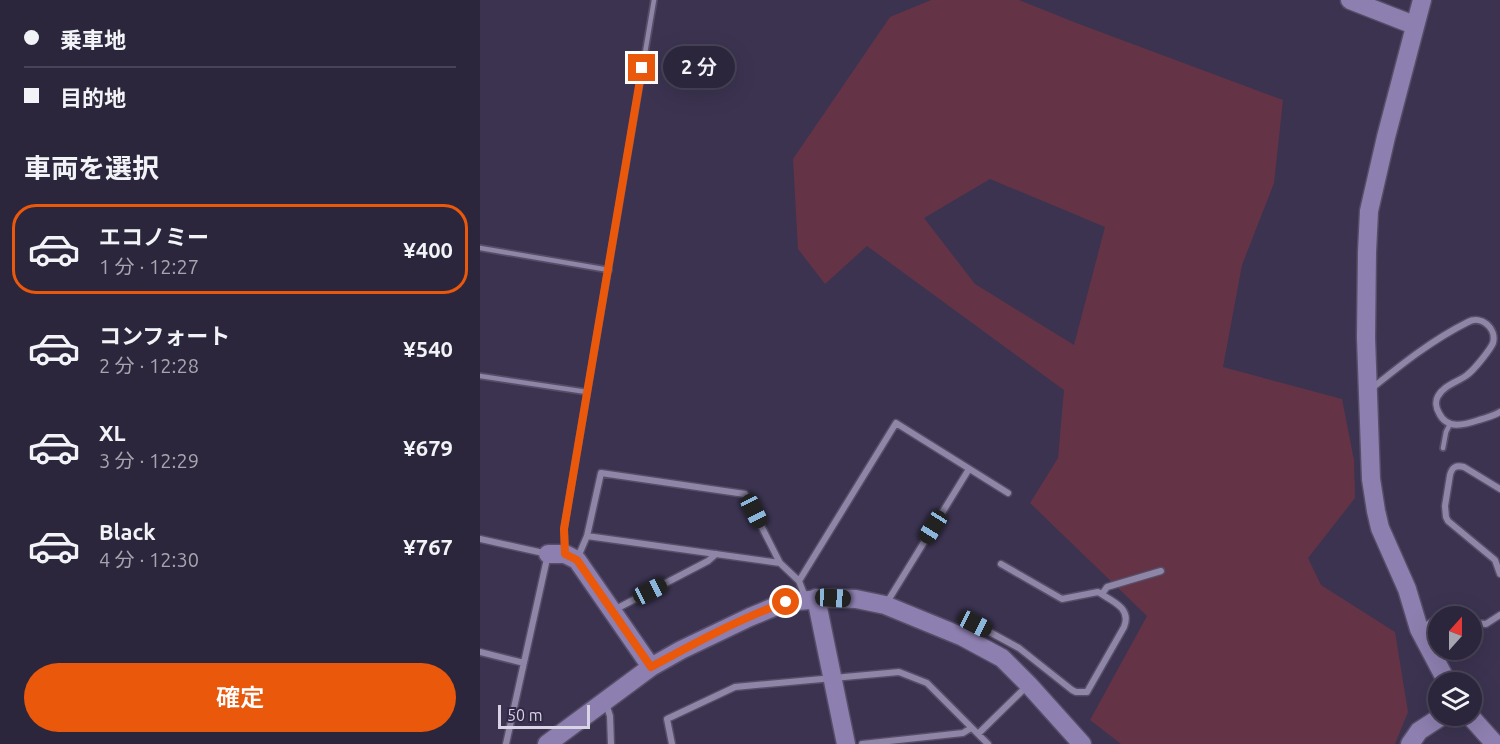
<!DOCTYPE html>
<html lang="ja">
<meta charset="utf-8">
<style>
:root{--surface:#2c263c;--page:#342e43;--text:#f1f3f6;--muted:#a6a5af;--line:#484356;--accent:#ea580c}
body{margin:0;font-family:Ubuntu,"Noto Sans JP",sans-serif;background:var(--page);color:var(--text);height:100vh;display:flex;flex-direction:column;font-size:22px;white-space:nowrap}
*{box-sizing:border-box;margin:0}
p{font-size:20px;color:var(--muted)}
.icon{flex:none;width:33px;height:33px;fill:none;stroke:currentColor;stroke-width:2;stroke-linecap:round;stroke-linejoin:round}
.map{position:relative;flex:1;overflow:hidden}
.details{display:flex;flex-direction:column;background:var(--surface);width:480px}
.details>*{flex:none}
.top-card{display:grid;align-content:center;height:132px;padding:0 24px;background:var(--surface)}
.needle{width:39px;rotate:21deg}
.buttons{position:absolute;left:948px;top:606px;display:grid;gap:12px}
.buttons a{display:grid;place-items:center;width:54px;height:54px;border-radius:50%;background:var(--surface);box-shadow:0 6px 24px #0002,0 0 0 2px var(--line);font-size:30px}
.scale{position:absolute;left:18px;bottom:15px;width:92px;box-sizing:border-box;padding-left:6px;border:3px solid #d8d4e6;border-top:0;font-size:16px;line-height:21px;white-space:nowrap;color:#d8d4e6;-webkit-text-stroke:4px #312945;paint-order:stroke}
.end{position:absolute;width:27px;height:27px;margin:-14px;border:8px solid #ea580c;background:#fff;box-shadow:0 0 0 3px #fff}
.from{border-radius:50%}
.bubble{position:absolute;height:42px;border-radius:21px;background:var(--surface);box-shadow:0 6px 24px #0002,0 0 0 2px var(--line);font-size:20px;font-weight:600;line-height:42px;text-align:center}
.car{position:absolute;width:18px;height:36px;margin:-18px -9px;border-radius:8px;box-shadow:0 0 4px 2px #0007;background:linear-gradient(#222 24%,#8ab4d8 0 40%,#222 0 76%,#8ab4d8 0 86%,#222 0)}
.top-card b{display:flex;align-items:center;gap:21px;height:57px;font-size:22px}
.top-card b+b{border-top:2px solid var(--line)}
.top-card i{width:15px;height:15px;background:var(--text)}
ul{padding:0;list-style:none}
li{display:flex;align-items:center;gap:18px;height:90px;margin:0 12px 9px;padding:0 12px;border:3px solid transparent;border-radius:24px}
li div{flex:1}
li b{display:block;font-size:22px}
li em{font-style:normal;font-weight:600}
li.on{border-color:var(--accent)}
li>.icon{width:54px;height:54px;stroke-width:1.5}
h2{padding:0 24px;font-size:27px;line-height:72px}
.button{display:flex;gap:12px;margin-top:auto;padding:12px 24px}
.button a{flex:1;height:69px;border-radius:36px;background:var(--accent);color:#fff;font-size:24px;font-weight:600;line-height:69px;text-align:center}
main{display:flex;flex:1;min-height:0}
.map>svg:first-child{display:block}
</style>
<main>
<section class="details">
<div class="top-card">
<b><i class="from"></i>乗車地</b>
<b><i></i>目的地</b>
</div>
<h2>車両を選択</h2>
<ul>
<li class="on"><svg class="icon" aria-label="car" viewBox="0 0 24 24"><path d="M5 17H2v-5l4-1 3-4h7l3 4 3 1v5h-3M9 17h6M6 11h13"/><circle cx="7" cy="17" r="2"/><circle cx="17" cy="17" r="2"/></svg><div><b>エコノミー</b><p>1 分 · 12:27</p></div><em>¥400</em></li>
<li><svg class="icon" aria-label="car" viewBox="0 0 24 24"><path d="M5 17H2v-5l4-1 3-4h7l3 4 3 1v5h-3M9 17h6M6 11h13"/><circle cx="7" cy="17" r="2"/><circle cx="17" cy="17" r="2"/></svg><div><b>コンフォート</b><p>2 分 · 12:28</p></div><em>¥540</em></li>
<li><svg class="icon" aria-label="car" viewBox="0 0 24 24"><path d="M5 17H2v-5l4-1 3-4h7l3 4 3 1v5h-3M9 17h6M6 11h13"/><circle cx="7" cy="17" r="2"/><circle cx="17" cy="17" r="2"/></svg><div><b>XL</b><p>3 分 · 12:29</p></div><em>¥679</em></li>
<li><svg class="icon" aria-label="car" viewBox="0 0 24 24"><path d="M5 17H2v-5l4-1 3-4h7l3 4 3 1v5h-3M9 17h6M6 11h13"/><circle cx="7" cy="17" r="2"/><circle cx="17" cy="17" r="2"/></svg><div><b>Black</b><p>4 分 · 12:30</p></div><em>¥767</em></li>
</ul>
<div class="button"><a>確定</a></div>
</section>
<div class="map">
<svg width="1020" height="744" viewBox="0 0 1020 744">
<rect width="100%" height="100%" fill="#3b3350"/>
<path fill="#643446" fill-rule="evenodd" d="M 451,0 L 539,0 L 599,24 L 803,100 L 794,183 L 762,265 L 743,367 L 862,399 L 874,460 L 875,498 L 828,558 L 841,585 L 915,632 L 928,712 L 915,744 L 641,744 L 610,720 L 667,616 L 550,503 L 578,458 L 584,390 L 387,246 L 345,284 L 318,249 L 313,159 L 410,17 ZM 510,179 L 625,227 L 594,345 L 495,284 L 444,218 Z"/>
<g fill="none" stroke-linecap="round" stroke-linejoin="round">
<g stroke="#564e67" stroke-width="8">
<path id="lane" d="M 0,248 L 129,270
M 0,376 L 107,392
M 963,448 L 966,432 L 970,424
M 85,549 L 84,529 L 174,0"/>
</g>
<g stroke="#564e67" stroke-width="9">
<path id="street" d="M 891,389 C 922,364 952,340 988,322 C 1001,315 1017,328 1013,343 C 1010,350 994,370 987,375 C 978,382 964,385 958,396 C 955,401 956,408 959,413 C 967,430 984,425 999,420 C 1006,418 1013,416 1020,412
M 1020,489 L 984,467 C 976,465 972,467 970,475 L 965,506 L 966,517 L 968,521 L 1015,560 L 1020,574
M 107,536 L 300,563
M 0,539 L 68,554 L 26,744
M 98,557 L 107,536 L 121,473 L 265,494 L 300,563 L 319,581 L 326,599
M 319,581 L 416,423 L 528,493
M 622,594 L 627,587 L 681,571
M 406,604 L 489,469
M 134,610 L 228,561 L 236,554
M 962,616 L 967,614 L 973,616
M 992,623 L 1006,624 L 1020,615
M 940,629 L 958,618
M 484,633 L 495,624 L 539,648 L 592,690 L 596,692 L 607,692 L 644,627 C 652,608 632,601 618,592 L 582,599 L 521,564
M 0,652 L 44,663
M 126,704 L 130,716 L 131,744
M 498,734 L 547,686
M 192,744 L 187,719 L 255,687 L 419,672 L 447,683 L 508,744
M 382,744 L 483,733 L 491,728"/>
</g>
<g stroke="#564e67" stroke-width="21">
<path id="secondary" d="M 870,0 L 934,25
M 942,0 L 906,137 L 889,211 L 887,252 L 886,338 L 891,479 L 896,511 L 900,528 L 927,589 L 939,629 L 967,682
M 68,554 L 85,554 L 97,560 L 171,667
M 336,598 L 366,744
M 990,716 L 1015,744
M 67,744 L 171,667 L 201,650 L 270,617 L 306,602 L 353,598 L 376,599 L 405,605 L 483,637 L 522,658 L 549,685 L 602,744
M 930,744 L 939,731 L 962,716"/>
</g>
<use href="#lane" stroke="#8e85a7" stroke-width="4.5"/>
<use href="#street" stroke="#8e85a7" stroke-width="6"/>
<use href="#secondary" stroke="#8d7faf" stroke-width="18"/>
</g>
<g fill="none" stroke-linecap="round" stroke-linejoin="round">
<path stroke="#ea580c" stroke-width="8" d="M 162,68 L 84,529 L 85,554 L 97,560 L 171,667 C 215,643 259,619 306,602"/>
</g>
</svg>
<div class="buttons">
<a><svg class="needle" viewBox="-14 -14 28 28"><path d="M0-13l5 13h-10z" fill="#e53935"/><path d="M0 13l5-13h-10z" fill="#a6a5af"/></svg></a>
<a><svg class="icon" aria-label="layers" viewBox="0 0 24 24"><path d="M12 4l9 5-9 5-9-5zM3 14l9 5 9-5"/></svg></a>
</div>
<div class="scale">50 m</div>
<i class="end from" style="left:306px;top:602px"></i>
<i class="end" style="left:162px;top:68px"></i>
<div class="bubble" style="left:183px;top:46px;width:72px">2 分</div>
<i class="car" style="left:274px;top:511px;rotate:153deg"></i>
<i class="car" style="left:453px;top:527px;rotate:212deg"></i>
<i class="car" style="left:170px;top:591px;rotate:63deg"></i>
<i class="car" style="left:353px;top:598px;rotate:93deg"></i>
<i class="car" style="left:495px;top:624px;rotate:117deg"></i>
</div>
</main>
